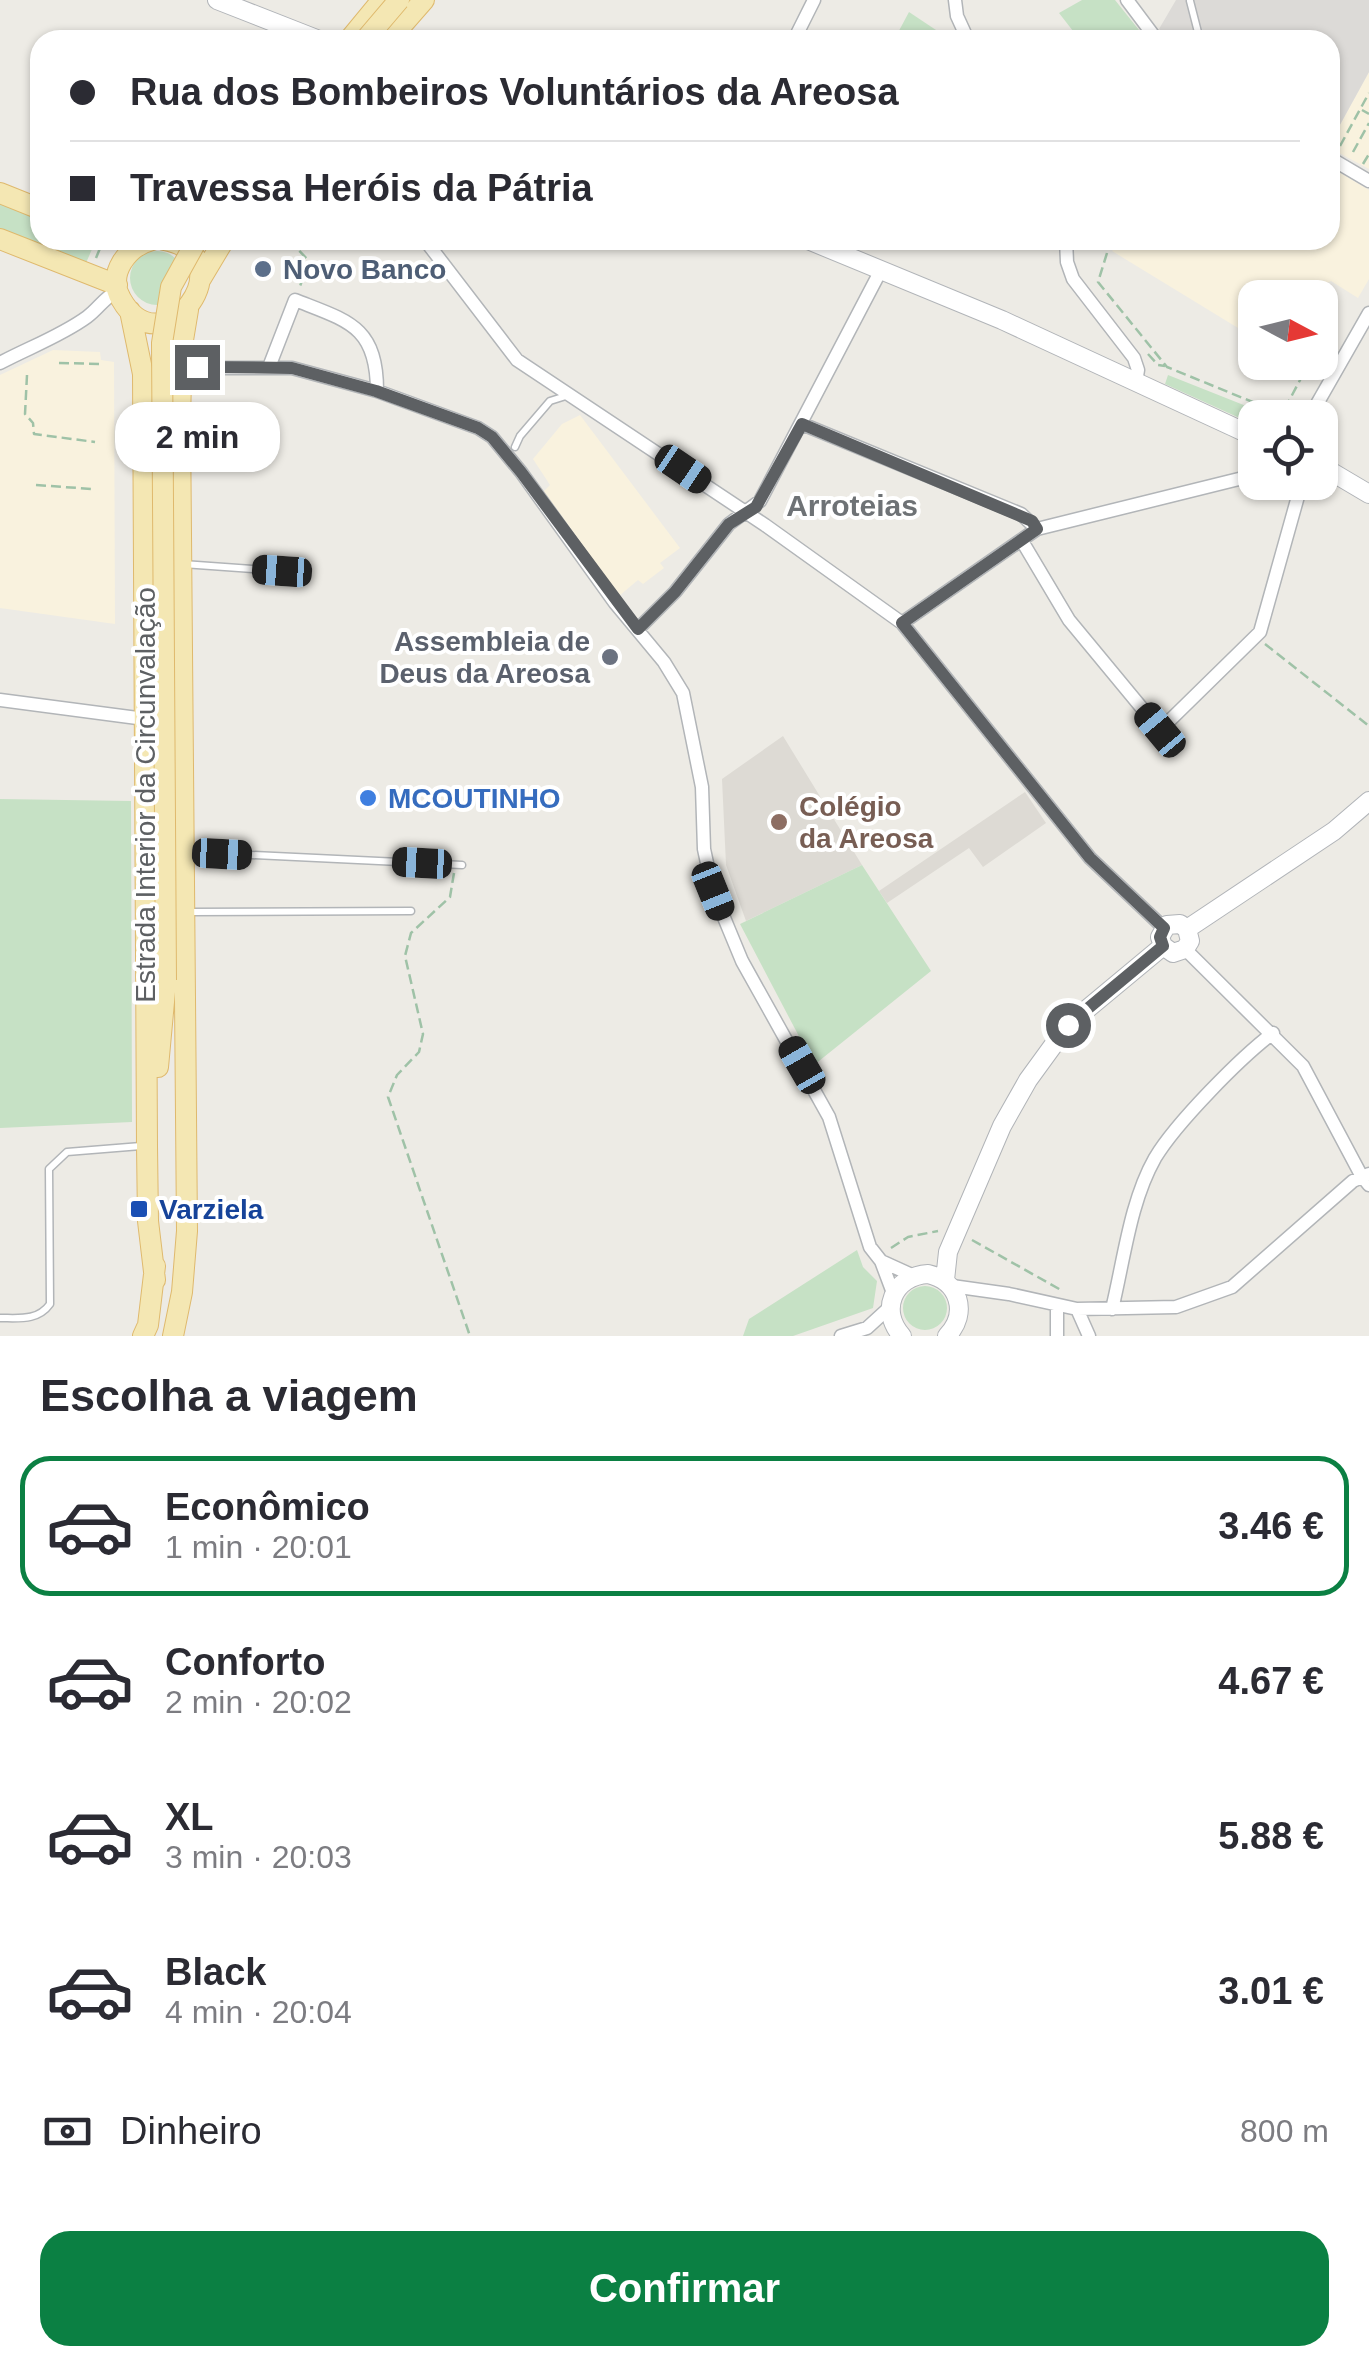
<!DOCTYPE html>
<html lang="pt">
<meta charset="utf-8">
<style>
:root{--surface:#fff;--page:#f2f2f3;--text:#2b2b33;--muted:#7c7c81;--line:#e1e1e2;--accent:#0b8043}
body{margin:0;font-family:Arial,sans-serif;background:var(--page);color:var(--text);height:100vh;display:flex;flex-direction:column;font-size:38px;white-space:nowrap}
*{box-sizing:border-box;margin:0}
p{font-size:32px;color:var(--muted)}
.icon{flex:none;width:55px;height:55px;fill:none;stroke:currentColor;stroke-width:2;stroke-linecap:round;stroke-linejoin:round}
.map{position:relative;height:1336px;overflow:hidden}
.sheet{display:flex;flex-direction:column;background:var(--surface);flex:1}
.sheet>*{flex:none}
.top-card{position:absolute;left:30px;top:30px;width:1310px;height:220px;border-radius:30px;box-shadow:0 2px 8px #0004;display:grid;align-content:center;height:220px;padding:0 40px;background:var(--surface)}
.needle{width:65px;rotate:97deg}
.controls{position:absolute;left:1238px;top:280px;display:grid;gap:20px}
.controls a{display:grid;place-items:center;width:100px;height:100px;border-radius:20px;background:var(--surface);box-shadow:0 2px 8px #0004;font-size:50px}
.end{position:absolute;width:45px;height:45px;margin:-22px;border:12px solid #5d6063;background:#fff;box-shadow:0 0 0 5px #fff}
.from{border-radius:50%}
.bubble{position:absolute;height:70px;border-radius:30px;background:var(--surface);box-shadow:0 2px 8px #0004;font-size:32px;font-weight:700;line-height:70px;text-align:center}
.car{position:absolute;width:30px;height:60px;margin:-30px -15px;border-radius:12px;box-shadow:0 0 8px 2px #0007;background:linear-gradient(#222 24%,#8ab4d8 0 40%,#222 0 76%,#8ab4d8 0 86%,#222 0)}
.top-card b{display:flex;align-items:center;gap:35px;height:95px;font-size:38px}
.top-card b+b{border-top:2px solid var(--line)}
.top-card i{width:25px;height:25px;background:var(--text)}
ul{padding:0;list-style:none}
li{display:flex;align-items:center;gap:30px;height:140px;margin:0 20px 15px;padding:0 20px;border:5px solid transparent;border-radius:30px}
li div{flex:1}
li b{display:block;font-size:38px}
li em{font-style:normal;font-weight:700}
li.on{border-color:var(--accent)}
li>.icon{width:90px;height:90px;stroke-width:1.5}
h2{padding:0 40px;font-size:45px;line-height:120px}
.pay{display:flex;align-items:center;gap:25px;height:110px;padding:0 40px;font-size:38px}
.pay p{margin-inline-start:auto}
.action{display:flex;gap:20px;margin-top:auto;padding:20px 40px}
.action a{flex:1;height:115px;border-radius:30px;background:var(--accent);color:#fff;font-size:40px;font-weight:700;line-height:115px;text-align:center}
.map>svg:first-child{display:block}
</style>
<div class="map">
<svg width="1369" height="1336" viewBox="0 0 1369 1336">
<rect width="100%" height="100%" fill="#edebe5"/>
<path fill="#f9f2de" d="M 1369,72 L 1369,169 L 1330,148 L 1330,143 Z
M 1330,167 L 1369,190 L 1369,279 L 1358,298 L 1331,281 L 1300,297 L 1255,298 L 1255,322 L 1248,322 L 1243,331 L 1112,251 L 1122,240 L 1330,240 Z
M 53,350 L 100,352 L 101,360 L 114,362 L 115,624 L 0,608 L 0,375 Z
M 580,415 L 680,548 L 660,563 L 664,568 L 643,584 L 638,580 L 619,596 L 543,492 L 550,485 L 533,459 L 562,424 Z"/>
<path fill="#dcdad7" d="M 1176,0 L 1369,0 L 1369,72 L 1330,143 L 1330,40 L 1167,40 L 1159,29 Z"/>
<path fill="#dddad4" d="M 783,736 L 862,865 L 746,921 L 726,865 L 722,779 Z
M 1025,792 L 1046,823 L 983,867 L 969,848 L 887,903 L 879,891 Z"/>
<path fill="#c6e1c5" d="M 1082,0 L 1115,0 L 1147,40 L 1080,40 L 1059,13 Z
M 909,12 L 951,40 L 894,40 Z
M 0,204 L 40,219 L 40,240 L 96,240 L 86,263 L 0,231 Z
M130 278a27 27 0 1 1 54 0a27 27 0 1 1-54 0Z
M 1168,375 L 1274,417 L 1255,418 L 1255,425 L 1165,384 Z
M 0,799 L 131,801 L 132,1122 L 0,1128 Z
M 862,865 L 931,971 L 814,1065 L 740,924 Z
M 857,1250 L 863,1267 L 877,1281 L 873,1308 L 793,1336 L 743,1336 L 749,1319 Z
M903 1308a22 22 0 1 1 44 0a22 22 0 1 1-44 0Z"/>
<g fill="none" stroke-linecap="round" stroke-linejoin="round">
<g stroke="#b2b5b8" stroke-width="9">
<path id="lane" d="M 1190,1 L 1200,40
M 515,447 L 520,436 L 550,401 L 569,395
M 183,564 L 282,571
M 189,852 L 462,865
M 190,912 L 411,911
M 0,1318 C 19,1318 38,1321 50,1304 L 49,1169 L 67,1152 L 141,1146"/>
</g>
<g stroke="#b2b5b8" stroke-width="15">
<path id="street" d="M 955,0 L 957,16 L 968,40
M 1127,0 L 1157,40
M 794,40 L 814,0
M 1330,158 L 1369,181
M 425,240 L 517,360 L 765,525 L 902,623 L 1090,858 L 1164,928
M 1066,240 L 1067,262 L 1073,279 L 1134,358 L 1138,370 L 1136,382
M 0,363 C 28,348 61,336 87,317 C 99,308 103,299 117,291
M 182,364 L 209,368 L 292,368 L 377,391 L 478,428 L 492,437 L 521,472 L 615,603 L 664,662 L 683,693 L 702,787 L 704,849 L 713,891 L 742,961 L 829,1117 L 870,1247 L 881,1261 L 893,1293
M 269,367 L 295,300 C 348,321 377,326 377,391
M 1309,418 L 1369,313
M 802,424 L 1021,514 L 1037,529
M 1022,541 L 1069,620 L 1160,730 L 1260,632 L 1302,482
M 902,623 L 1037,529 L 1255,475
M 638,629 L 675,592 L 729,524 L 760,501 L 881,270
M 0,700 L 145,719
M 1185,949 L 1303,1066 L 1361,1175 L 1369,1185
M 881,1261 L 914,1276
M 952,1286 L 1009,1294 L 1077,1309 L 1176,1307 L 1232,1287 L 1353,1181 L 1369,1174
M 1057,1307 L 1057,1336
M 1077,1309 L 1089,1336
M 1112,1309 C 1124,1260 1130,1202 1155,1158 C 1176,1123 1240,1058 1273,1033
M 841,1336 L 867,1328 L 890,1307"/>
</g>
<g stroke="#b1b4b8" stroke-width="20">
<path id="secondary" d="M 217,0 L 319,40
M 808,240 L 1002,320 L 1255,437
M 1320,465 L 1369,494
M 1187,929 L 1334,831 L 1369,801
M 1163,946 L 1173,953 L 1185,949 L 1190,941 L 1187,929
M 1163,946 L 1160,937 L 1167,925 L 1180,924 L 1187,929
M 945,1280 L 948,1252 L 1002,1126 L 1028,1080 L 1068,1025 L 1163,946
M 902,1336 C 879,1311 893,1276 928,1274 C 959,1281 969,1313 947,1336"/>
</g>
<g stroke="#dfb96d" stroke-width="22">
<path id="primary" d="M 349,40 L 382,0
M 389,40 L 424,0
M 0,193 L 40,209
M 0,239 L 117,285
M 152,240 C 128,246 106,274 121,299 C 163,374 249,255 164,240
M 200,280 L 224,240
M 130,311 L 143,374 L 147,1146 L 148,1221 L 155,1280
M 158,1067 L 166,980
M 143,1336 L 148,1325 L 155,1266
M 173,1336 L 182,1292 L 187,1231 L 180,419 L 182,346 L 188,310"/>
</g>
<path stroke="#9fc2a7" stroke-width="2.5" stroke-dasharray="10 5" stroke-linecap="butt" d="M 1362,110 L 1369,114
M 1340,146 L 1369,93
M 1353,152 L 1369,123
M 1363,164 L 1369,154
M 289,240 L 309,261 L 299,289
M 1107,253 L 1098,282 L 1167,367 L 1282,414 L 1307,367 L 1317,371
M 96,258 L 103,241
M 1148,354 L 1158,365 L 1165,366
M 59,363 L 100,364
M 27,375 L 25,414 L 33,423 L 34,434 L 95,442
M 36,485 L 92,489
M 1265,644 L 1369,726
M 454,873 L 450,897 L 411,933 L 405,956 L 423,1034 L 419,1052 L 397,1075 L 388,1097 L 470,1336
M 972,1240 L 1061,1290
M 891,1248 L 908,1237 L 938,1231"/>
<use href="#lane" stroke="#fff" stroke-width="6"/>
<use href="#street" stroke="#fff" stroke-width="12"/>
<use href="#secondary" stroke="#fff" stroke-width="18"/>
<use href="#primary" stroke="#f4e7b3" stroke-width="20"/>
<g stroke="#dfb96d" stroke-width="22" stroke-linecap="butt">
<path id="primary-bridge" d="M 365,40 L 399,0
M 166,980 L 162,343 L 171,287 L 197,240"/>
</g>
<use href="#primary-bridge" stroke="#f4e7b3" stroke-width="20"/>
</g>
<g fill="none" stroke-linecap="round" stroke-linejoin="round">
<path stroke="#5d6063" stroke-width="12" d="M 197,367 L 292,368 L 376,391 L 478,428 L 492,437 L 521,472 L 638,629 L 675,592 L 729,524 L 756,507 L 802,424 L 1032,521 L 1037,529 L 902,623 L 1090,858 L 1164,928 L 1160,937 L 1163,946 L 1068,1025"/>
</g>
<circle fill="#5c6f8a" stroke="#fff" stroke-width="4" cx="263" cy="269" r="10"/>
<circle fill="#6b7280" stroke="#fff" stroke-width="4" cx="610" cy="657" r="10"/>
<circle fill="#3f7fe0" stroke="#fff" stroke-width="4" cx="368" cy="798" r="10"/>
<circle fill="#8d6e63" stroke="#fff" stroke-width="4" cx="779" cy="822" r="10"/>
<rect fill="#1a4fb4" stroke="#fff" stroke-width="4" x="129" y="1199" width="20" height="20" rx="5"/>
<g text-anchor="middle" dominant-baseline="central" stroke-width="8" stroke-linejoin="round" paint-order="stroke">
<g font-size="28" font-weight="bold" fill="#4e5e75" stroke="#fff" text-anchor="start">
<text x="283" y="269">Novo Banco</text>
</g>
<g font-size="28" font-weight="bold" fill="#5b616d" stroke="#fff" text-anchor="end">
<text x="590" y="641">Assembleia de<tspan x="590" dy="32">Deus da Areosa</tspan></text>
</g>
<g font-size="28" fill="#5d6063" stroke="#fff">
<text transform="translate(145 795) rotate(-90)">Estrada Interior da Circunvalação</text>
</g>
<g font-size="28" font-weight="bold" fill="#366cbe" stroke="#fff" text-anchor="start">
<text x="388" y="798">MCOUTINHO</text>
</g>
<g font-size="28" font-weight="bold" fill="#785e54" stroke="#fff" text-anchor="start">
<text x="799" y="806">Colégio<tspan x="799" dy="32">da Areosa</tspan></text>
</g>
<g font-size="28" font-weight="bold" fill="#164399" stroke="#fff" text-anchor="start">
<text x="159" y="1209">Varziela</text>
</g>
<g font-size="30" font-weight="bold" fill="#6e7275" stroke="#fff">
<text x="852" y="505">Arroteias</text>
</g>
</g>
</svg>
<div class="controls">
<a><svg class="needle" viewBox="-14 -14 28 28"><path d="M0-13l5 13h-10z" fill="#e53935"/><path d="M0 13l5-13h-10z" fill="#7c7c81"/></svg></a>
<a><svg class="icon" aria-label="locate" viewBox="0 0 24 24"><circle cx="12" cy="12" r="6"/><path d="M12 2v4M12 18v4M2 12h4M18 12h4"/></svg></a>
</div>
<i class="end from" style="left:1068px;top:1025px"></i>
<i class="end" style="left:197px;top:367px"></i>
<div class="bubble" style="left:115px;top:402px;width:165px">2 min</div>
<i class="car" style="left:683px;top:469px;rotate:124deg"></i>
<i class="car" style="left:282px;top:571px;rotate:274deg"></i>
<i class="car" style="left:1160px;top:730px;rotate:320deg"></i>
<i class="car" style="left:222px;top:854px;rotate:93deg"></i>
<i class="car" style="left:422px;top:863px;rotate:273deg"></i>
<i class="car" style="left:713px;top:891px;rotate:158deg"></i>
<i class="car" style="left:802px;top:1065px;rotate:330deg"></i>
<div class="top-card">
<b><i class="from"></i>Rua dos Bombeiros Voluntários da Areosa</b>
<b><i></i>Travessa Heróis da Pátria</b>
</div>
</div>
<section class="sheet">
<h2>Escolha a viagem</h2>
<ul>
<li class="on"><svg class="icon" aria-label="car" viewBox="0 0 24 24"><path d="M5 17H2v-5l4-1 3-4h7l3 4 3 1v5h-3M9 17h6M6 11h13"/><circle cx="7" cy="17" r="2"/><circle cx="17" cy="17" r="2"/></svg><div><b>Econômico</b><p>1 min · 20:01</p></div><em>3.46 €</em></li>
<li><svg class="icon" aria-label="car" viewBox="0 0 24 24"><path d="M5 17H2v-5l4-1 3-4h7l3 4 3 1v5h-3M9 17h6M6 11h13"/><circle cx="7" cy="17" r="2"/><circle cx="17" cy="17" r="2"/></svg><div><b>Conforto</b><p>2 min · 20:02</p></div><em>4.67 €</em></li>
<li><svg class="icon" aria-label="car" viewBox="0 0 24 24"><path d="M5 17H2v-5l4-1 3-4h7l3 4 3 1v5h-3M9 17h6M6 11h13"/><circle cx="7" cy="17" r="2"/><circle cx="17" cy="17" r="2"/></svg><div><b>XL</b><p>3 min · 20:03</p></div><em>5.88 €</em></li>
<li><svg class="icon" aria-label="car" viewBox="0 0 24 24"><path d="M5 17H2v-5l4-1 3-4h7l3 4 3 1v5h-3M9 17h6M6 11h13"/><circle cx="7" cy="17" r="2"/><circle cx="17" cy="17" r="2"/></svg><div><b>Black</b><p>4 min · 20:04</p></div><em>3.01 €</em></li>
</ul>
<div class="pay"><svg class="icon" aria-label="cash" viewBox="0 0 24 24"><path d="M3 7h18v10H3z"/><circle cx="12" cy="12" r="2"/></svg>Dinheiro<p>800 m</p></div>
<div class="action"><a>Confirmar</a></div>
</section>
